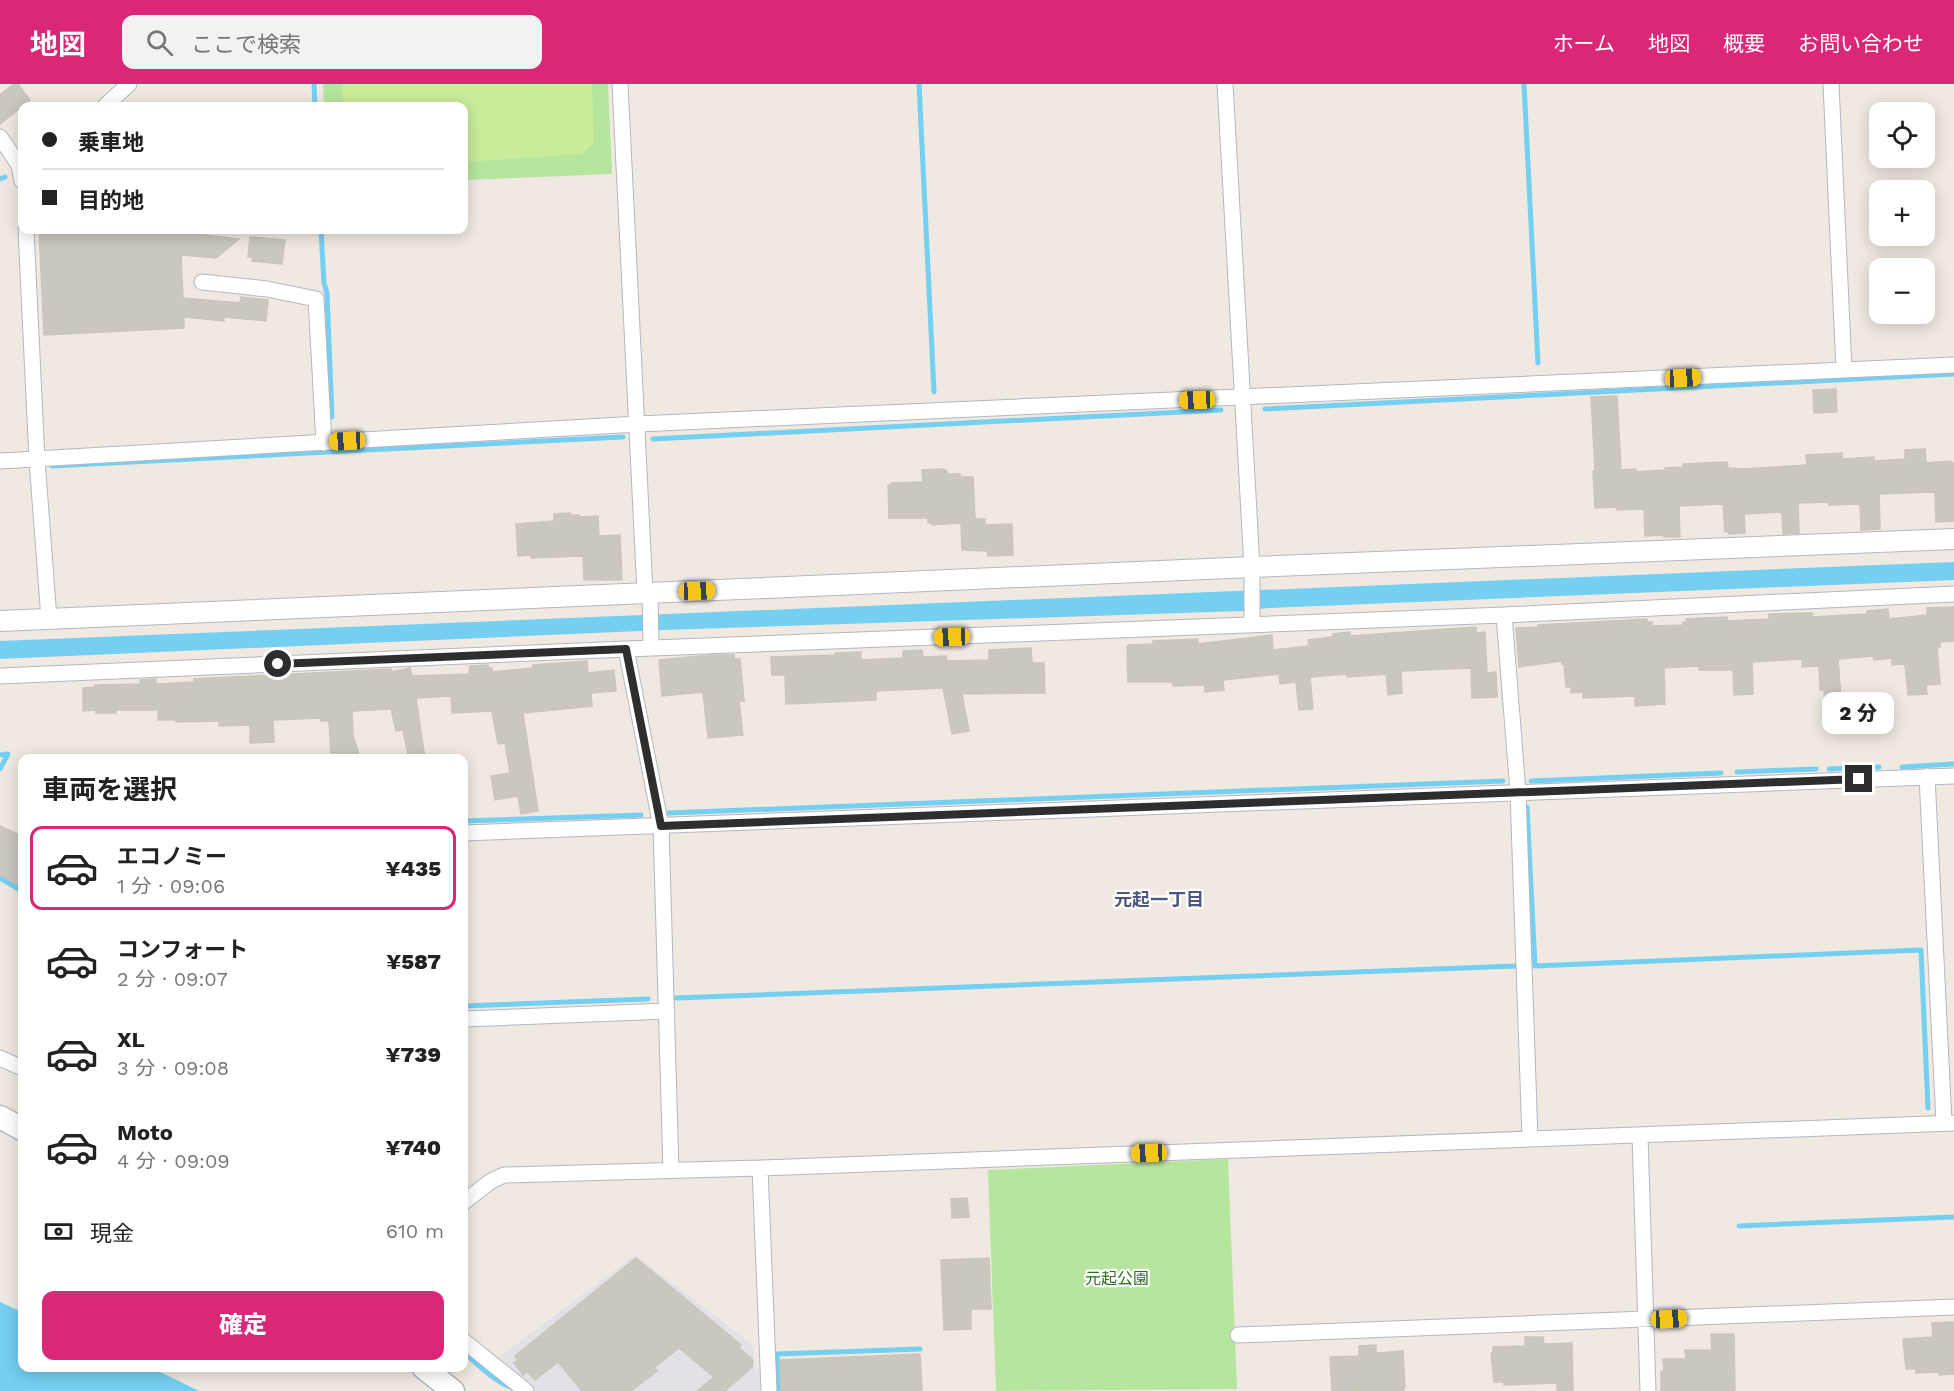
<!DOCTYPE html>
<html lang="ja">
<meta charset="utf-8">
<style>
:root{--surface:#fff;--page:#f2f2f2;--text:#222;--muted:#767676;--line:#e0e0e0;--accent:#db2777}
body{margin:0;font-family:"Work Sans","Noto Sans JP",sans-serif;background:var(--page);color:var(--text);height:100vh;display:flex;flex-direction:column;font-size:22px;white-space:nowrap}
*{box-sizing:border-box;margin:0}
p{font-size:20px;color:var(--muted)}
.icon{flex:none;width:33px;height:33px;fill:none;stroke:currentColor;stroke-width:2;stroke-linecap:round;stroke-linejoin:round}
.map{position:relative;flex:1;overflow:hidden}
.details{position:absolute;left:18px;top:670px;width:450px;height:618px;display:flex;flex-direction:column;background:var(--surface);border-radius:12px;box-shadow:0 3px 15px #0003}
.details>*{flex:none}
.hud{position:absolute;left:18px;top:18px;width:450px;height:132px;border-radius:12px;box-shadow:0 3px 15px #0003;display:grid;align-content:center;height:132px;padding:0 24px;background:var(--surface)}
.fabs{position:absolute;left:1869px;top:18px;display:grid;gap:12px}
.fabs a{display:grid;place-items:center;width:66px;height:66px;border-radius:12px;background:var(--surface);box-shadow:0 3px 15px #0003;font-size:30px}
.end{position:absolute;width:27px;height:27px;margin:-14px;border:8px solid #2e2e2e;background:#fff;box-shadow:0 0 0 3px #fff}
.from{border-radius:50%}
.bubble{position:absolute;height:42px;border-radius:12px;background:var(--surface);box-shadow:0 3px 15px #0003;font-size:20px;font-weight:800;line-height:42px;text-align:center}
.car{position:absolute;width:18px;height:36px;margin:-18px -9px;border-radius:8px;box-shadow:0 0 4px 2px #0007;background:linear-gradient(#f5c518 24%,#345 0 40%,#f5c518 0 76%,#345 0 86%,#f5c518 0)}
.hud b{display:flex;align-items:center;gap:21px;height:57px;font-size:22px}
.hud b+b{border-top:2px solid var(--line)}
.hud i{width:15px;height:15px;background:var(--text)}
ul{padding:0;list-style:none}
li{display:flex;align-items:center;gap:18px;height:84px;margin:0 12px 9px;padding:0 12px;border:3px solid transparent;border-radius:12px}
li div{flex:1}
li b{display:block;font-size:22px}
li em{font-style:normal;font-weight:800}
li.active{border-color:var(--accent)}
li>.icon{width:54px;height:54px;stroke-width:1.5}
h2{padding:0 24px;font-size:27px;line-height:72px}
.pay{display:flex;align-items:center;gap:15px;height:66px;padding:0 24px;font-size:22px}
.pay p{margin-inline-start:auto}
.button{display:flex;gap:12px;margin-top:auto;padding:12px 24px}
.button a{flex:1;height:69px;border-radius:12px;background:var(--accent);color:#fff;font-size:24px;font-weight:800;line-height:69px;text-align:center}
header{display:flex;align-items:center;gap:36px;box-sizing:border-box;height:84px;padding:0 30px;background:var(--accent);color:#fff}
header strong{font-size:28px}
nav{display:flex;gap:33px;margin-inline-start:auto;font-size:21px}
.search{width:420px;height:54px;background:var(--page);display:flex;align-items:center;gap:15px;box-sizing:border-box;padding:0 21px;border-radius:12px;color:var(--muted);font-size:22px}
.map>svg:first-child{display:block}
</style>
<header>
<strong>地図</strong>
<div class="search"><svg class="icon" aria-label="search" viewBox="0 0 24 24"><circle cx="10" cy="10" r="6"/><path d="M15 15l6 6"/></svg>ここで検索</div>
<nav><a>ホーム</a><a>地図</a><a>概要</a><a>お問い合わせ</a></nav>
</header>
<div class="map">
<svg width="1954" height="1307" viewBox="0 0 1954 1307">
<rect width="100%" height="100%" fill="#efe9e1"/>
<path fill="#e3e1e8" d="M 635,1171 L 753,1261 L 755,1285 L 760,1285 L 760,1307 L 536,1307 L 497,1275 Z"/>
<path fill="#b6e59e" d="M 323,0 L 608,0 L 612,90 L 464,96 L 464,22 L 324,22 Z
M 1228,1075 L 1237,1305 L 996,1307 L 988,1086 Z"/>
<path fill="#c9ec9a" d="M 342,0 L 592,0 L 594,59 L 582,70 L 464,78 L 464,22 L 343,22 Z"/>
<path fill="#75cff0" d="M 1954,478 L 1954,496 L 1268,524 L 1242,527 L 663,546 L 0,575 L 0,557 Z
M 0,1218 L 22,1228 L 22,1284 L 152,1284 L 199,1307 L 0,1307 Z
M 464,1264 L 518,1307 C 501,1307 477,1283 464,1272 Z"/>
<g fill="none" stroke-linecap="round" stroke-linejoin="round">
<path stroke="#75cff0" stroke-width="5" d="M 314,0 L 315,22
M 919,0 L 934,308
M 1524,0 L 1538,279
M 0,95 L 5,93
M 321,146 L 324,199 L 327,209 L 332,333
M 1265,325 L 1954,290
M 653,355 L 1221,326
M 52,382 L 623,353
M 0,671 L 8,670 L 0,685
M 1902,683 L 1954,680
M 1829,685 L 1879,683
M 1737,688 L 1816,685
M 1531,697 L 1721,689
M 1527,723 L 1535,882 L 1921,866 L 1928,1024
M 668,729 L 1503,697
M 464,737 L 641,731
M 0,794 L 22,807
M 676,914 L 1516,882
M 464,922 L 648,915
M 1739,1142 L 1954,1133
M 778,1307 L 777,1270 L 920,1265"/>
</g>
<path fill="#cbc7bf" stroke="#cbc5ba" stroke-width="1.5" d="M 14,0 L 18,0 L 30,16 L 0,40 L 0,11 Z
M 39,146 L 180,146 L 180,148 L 239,155 L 216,174 L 181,171 L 183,214 L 240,219 L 241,213 L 268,216 L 266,237 L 224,233 L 224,237 L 184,233 L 184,244 L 44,251 Z
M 250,153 L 285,156 L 282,180 L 252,177 L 253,173 L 248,173 Z
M 1836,305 L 1837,328 L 1814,329 L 1813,306 Z
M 1617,312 L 1621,386 L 1636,385 L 1636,388 L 1665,386 L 1665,384 L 1683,383 L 1683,380 L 1727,378 L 1728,384 L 1742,385 L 1807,381 L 1806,371 L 1842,369 L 1842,375 L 1874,373 L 1874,377 L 1905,375 L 1905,366 L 1925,365 L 1926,379 L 1951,377 L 1951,379 L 1954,379 L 1954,437 L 1936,438 L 1935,408 L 1879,410 L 1880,445 L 1861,446 L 1860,420 L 1829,421 L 1828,418 L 1798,419 L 1799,449 L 1783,450 L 1782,428 L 1744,430 L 1745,449 L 1729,450 L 1728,448 L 1725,448 L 1723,420 L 1679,422 L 1680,453 L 1664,453 L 1664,451 L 1645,452 L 1644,425 L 1617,426 L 1617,423 L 1595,424 L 1593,387 L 1595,387 L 1591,313 Z
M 943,385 L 947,387 L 947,390 L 960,390 L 960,393 L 973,393 L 975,435 L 985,435 L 985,441 L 1012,440 L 1013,471 L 988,472 L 987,467 L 962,466 L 961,439 L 932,441 L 932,439 L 928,439 L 928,434 L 889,434 L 888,401 L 891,401 L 891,399 L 923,398 L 922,386 Z
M 570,429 L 570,431 L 579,431 L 579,433 L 598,432 L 599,452 L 620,451 L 622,496 L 584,496 L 583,472 L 531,474 L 531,471 L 518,472 L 516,440 L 554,437 L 554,430 Z
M 1954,523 L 1954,557 L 1940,558 L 1940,563 L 1937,563 L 1940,600 L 1926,601 L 1927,610 L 1908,611 L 1905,580 L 1892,581 L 1892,574 L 1874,576 L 1873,572 L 1838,575 L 1842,627 L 1825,628 L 1824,606 L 1820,606 L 1819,582 L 1802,583 L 1802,575 L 1752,578 L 1753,610 L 1734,611 L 1733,586 L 1699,586 L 1699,582 L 1664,584 L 1665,620 L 1635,622 L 1635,612 L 1583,614 L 1583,608 L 1571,609 L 1571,603 L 1566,603 L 1564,580 L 1562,580 L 1562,577 L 1519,583 L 1516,544 L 1538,543 L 1538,541 L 1647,535 L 1647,538 L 1652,538 L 1652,542 L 1683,541 L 1683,538 L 1687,538 L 1686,535 L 1727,533 L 1727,537 L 1769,535 L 1769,530 L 1812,529 L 1812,533 L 1867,530 L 1867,527 L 1888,525 L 1889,535 L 1927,531 L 1927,524 Z
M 1476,543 L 1476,549 L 1485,548 L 1487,589 L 1496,588 L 1497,613 L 1472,614 L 1471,584 L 1401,587 L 1402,609 L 1388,611 L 1386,590 L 1347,593 L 1346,590 L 1310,593 L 1313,625 L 1299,626 L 1296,598 L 1280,600 L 1279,590 L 1223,596 L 1224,606 L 1205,608 L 1205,601 L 1173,602 L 1173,598 L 1128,598 L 1127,563 L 1129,561 L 1153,560 L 1153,557 L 1198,555 L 1198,560 L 1272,551 L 1273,566 L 1309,562 L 1308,556 L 1333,553 L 1333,550 L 1350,548 L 1350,552 Z
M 1031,564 L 1032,579 L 1044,579 L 1045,609 L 962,610 L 969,647 L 952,650 L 943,604 L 876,607 L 876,616 L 786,620 L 785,591 L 772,591 L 771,573 L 835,571 L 835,569 L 861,568 L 861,576 L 903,574 L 903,567 L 922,566 L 923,573 L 946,572 L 947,577 L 989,576 L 989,566 Z
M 711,571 L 734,571 L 734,575 L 740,575 L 744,617 L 739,617 L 743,651 L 708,654 L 703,608 L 662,612 L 659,576 Z
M 587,577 L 588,589 L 614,586 L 616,607 L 591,609 L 592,622 L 523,629 L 538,727 L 521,730 L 518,712 L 495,716 L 491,692 L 510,689 L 505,659 L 498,660 L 492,627 L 452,629 L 451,612 L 416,614 L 425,675 L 409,675 L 403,646 L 396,647 L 391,625 L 352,627 L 353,651 L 360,675 L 331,673 L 329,637 L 321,637 L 320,634 L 273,636 L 274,658 L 250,659 L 250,641 L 219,642 L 219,637 L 176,638 L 176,636 L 158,636 L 158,626 L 116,626 L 116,629 L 96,629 L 96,626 L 83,627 L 83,604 L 95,603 L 95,601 L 140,600 L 140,596 L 156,595 L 156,600 L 194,598 L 194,595 L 391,585 L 392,588 L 410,584 L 412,592 L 469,590 L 470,582 L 488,581 L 489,584 L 492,584 L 492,588 L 533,584 L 533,581 Z
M 0,742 L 22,752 L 22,803 L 0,791 Z
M 967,1114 L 969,1133 L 952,1134 L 951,1115 Z
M 636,1174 L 741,1261 L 739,1264 L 753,1276 L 752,1283 L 725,1307 L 697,1307 L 714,1293 L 679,1264 L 654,1284 L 657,1287 L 631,1307 L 582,1307 L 558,1278 L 535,1296 L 527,1287 L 523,1291 L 514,1279 L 518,1276 L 515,1272 Z
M 989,1174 L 991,1225 L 971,1225 L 971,1245 L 944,1246 L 941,1176 Z
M 1954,1238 L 1954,1290 L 1939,1291 L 1939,1288 L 1916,1289 L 1916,1285 L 1906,1285 L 1903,1255 L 1933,1253 L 1932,1239 Z
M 1711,1250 L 1734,1250 L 1735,1307 L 1661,1307 L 1661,1287 L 1664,1287 L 1663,1275 L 1686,1275 L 1685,1266 L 1712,1266 Z
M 1525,1253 L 1543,1253 L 1544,1260 L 1572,1259 L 1573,1307 L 1557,1307 L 1557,1299 L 1504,1301 L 1504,1298 L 1494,1298 L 1491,1269 L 1493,1269 L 1493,1263 L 1525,1262 Z
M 1376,1261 L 1376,1269 L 1403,1267 L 1405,1303 L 1403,1303 L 1404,1307 L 1361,1307 L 1361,1306 L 1332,1307 L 1330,1273 L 1359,1272 L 1359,1262 Z
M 920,1270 L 922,1307 L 781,1307 L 780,1276 Z"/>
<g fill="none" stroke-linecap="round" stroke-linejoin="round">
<g stroke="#b4b7c1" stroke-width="17">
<path id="minor" d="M 620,0 L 645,509
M 1225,0 L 1252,483 L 1252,541
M 1831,0 L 1844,286
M 105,22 L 129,0
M 0,53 L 19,81 L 22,97
M 26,146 L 37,376 L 49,535
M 202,198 L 267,205 L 316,215 L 324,359
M 0,377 L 638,340 L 1954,281
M 650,509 L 651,564
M 1504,531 L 1518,708 L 1530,1055
M 626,565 L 661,742 L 671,1086
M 0,592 L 626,565 L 1504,531 L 1954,510
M 1927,692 L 1944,1039
M 464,749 L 1954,692
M 464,935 L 667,927
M 0,974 L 22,984
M 1640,1051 L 1648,1307
M 760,1084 L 769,1307
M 464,1118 L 491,1097 L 504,1091 L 760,1084 L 1954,1039
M 1238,1251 L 1954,1223
M 464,1257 L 526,1307"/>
</g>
<g stroke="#b4b7c1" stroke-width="22">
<path id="tertiary" d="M 0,537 L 1252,483 L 1954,455"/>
</g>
<g stroke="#b4b7c1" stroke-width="25">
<path id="secondary" d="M 0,1033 L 22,1045
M 424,1284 L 453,1307"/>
</g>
<use href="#minor" stroke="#fff" stroke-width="15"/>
<use href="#tertiary" stroke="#fff" stroke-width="20"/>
<use href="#secondary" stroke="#fff" stroke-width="22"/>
</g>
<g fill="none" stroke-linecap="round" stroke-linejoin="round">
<path stroke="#2e2e2e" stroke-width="8" d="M 278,580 L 626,565 L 661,742 L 1859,695"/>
</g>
<g text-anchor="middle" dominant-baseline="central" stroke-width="4.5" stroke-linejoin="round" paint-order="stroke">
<g font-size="16" fill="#2c6e1b" stroke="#fff">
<text x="1117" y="1194">元起公園</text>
</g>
<g font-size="18" font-weight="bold" fill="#4d5680" stroke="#fff">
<text x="1159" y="815">元起一丁目</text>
</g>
</g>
</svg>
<div class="fabs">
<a><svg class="icon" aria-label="locate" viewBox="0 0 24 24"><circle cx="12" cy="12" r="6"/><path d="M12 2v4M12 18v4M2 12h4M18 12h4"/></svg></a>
<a>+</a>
<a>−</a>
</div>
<i class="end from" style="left:278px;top:580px"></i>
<i class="end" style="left:1859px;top:695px"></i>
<div class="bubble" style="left:1822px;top:608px;width:72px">2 分</div>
<i class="car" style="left:1683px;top:294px;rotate:87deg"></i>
<i class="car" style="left:1197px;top:316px;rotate:268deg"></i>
<i class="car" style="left:347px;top:357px;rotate:267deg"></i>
<i class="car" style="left:697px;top:507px;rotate:88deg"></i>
<i class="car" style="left:952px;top:553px;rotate:268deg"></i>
<i class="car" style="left:1149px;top:1069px;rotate:268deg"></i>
<i class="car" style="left:1669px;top:1235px;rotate:87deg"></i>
<div class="hud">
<b><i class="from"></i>乗車地</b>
<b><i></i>目的地</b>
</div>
<section class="details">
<h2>車両を選択</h2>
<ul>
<li class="active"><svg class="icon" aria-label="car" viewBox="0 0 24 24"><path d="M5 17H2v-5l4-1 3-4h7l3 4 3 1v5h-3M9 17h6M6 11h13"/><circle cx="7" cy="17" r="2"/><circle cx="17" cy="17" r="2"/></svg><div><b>エコノミー</b><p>1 分 · 09:06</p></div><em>¥435</em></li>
<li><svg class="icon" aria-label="car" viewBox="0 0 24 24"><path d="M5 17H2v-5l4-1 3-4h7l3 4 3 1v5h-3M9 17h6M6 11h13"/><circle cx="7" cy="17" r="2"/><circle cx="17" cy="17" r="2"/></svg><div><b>コンフォート</b><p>2 分 · 09:07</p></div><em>¥587</em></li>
<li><svg class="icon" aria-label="car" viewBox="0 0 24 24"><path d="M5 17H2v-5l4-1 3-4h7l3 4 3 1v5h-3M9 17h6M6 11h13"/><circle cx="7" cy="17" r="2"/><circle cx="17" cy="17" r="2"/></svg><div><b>XL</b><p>3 分 · 09:08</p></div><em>¥739</em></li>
<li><svg class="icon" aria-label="car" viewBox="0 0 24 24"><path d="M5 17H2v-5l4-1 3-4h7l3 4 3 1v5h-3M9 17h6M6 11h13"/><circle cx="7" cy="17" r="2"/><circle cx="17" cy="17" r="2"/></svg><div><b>Moto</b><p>4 分 · 09:09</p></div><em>¥740</em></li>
</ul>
<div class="pay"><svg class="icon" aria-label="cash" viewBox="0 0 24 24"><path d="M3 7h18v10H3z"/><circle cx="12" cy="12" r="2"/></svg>現金<p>610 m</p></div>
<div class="button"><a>確定</a></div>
</section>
</div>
